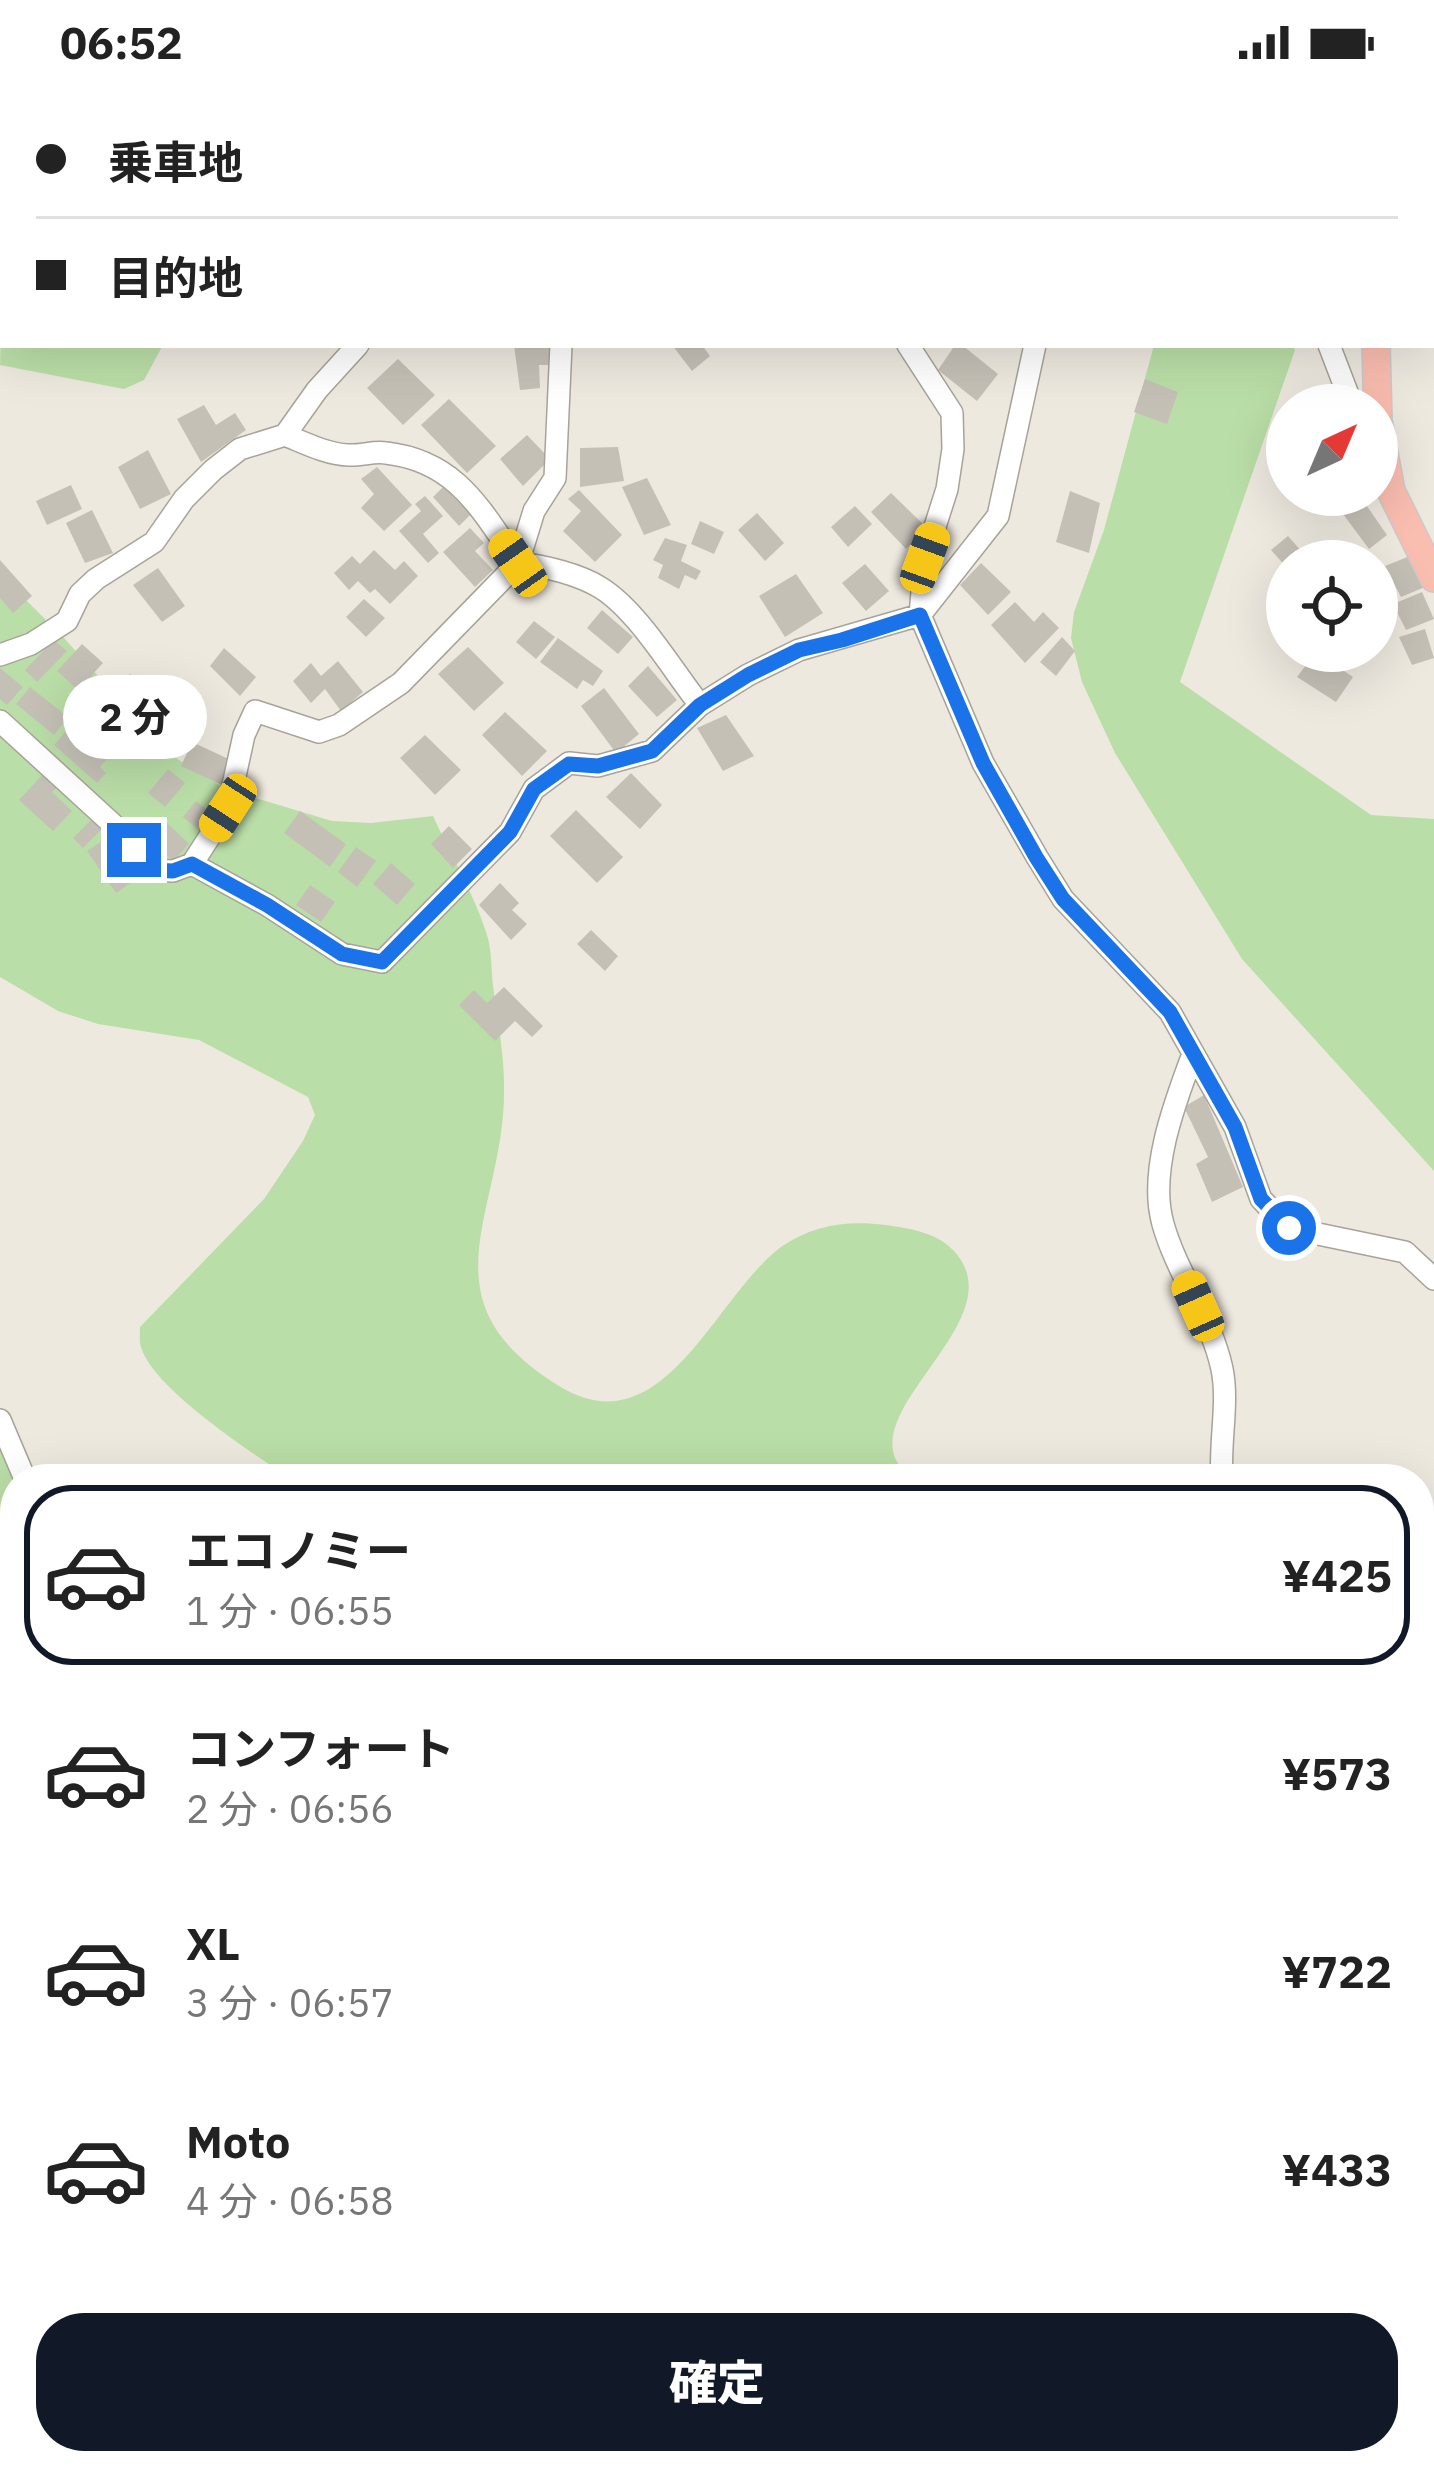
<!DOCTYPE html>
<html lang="ja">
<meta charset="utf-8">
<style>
:root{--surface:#fff;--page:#f6f6f6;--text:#222;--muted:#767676;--line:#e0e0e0;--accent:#111827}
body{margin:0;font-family:"IBM Plex Sans","Noto Sans JP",sans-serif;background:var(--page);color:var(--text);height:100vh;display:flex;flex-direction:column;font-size:45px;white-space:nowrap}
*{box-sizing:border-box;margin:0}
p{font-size:39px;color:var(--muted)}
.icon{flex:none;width:66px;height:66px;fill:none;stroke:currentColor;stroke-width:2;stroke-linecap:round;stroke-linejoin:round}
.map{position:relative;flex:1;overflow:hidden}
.sheet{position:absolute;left:0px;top:1380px;width:1434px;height:1011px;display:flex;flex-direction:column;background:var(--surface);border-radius:48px 48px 0 0;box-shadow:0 12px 48px #0002}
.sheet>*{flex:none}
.hud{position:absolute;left:0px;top:0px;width:1434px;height:264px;box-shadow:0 12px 48px #0002;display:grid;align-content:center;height:264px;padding:0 36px;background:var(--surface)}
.needle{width:78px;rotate:44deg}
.fabs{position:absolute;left:1266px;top:300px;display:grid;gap:24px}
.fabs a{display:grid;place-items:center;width:132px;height:132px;border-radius:50%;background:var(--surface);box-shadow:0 12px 48px #0002;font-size:60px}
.end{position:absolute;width:54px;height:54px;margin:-27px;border:15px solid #1a73e8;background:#fff;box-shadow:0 0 0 6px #fff}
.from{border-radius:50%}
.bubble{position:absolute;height:84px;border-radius:42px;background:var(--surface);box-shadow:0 12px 48px #0002;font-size:39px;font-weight:800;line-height:84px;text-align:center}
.car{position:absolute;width:36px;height:72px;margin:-36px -18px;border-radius:15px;box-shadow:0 0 9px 3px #0007;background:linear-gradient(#f5c518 24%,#345 0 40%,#f5c518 0 76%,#345 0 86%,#f5c518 0)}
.hud b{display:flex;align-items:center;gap:42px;height:114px;font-size:45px}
.hud b+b{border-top:3px solid var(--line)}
.hud i{width:30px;height:30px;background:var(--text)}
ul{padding:21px 0 0;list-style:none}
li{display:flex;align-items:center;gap:36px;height:180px;margin:0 24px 18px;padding:0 12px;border:6px solid transparent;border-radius:48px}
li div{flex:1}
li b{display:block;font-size:45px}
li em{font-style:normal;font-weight:800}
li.on{border-color:var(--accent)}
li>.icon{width:108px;height:108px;stroke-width:1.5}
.cta{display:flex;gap:24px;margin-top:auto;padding:24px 36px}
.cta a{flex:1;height:138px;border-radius:48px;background:var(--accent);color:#fff;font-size:48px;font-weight:800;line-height:138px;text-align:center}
.status{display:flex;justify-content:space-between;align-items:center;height:84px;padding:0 60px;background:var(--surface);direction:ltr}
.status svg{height:33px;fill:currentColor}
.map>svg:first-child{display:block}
</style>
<div class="status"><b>06:52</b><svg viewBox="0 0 49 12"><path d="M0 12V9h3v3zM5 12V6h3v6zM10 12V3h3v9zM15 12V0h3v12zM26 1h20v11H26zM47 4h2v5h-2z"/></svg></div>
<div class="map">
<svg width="1434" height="2390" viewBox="0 0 1434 2390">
<rect width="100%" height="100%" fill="#eee9df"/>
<path fill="#badea7" d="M 3,177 L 3,261 L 163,261 L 144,296 L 124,305 L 0,281 Z
M 1154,261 L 1292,261 L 1295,266 L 1180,598 L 1371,731 L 1434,735 L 1434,1087 L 1242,875 L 1115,669 L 1082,598 L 1071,554 L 1074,528 L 1104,446 Z
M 0,490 L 64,554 L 166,668 L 226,705 L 332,737 L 371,739 L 433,732 C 450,770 473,808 486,848 C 492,864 491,884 493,902 C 497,934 504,968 504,1001 C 507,1126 416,1214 559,1302 C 663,1366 714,1213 781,1163 C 812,1141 849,1136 885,1141 C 908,1144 935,1148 952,1165 C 1014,1227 883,1307 893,1367 C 895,1380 905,1387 915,1395 L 291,1395 C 254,1370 153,1305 141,1263 C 139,1257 140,1250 140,1243 L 264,1115 L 303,1057 L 315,1031 L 308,1013 L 199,956 L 98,940 L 58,927 L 0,893 Z
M 0,1357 L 15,1398 L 15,1879 L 0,1899 Z
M 1434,2308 L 1434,2390 L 918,2390 L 914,2376 L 1154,2376 L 1179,2386 L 1243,2376 L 1419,2376 L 1419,2313 Z
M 573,2376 L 747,2376 L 756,2390 L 574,2390 Z"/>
<path fill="#c5c0b6" d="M 514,261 L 549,261 L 553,281 L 539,281 L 540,304 L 520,306 Z
M 672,261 L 702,261 L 710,272 L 692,287 Z
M 955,261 L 962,261 L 998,290 L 977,317 L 938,286 Z
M 398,275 L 435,311 L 403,341 L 367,304 Z
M 1145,295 L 1178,308 L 1167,340 L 1134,328 Z
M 449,315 L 496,362 L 467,389 L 421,341 Z
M 204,321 L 216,341 L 235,329 L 246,346 L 201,378 L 177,335 Z
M 527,351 L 550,375 L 523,402 L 500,375 Z
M 618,363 L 624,397 L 580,403 L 580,364 Z
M 148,366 L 171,410 L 140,425 L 118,383 Z
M 377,383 L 412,421 L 384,447 L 361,424 L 374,410 L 361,395 Z
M 647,394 L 671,441 L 644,451 L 622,403 Z
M 447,399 L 474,427 L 459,442 L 433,413 Z
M 71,401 L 82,425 L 47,441 L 36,417 Z
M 579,406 L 622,451 L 595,478 L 563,447 L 581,427 L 568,415 Z
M 1070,407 L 1100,419 L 1089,469 L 1056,458 Z
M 891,409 L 926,443 L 906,465 L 871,428 Z
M 425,412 L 443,432 L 423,450 L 439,469 L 428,479 L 399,447 L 421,427 L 415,420 Z
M 1362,415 L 1387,451 L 1369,465 L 1343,430 Z
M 855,422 L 872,440 L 848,463 L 831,443 Z
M 92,426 L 113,469 L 85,479 L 66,439 Z
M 757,429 L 784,459 L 765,477 L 738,446 Z
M 700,437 L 724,448 L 714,470 L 691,460 Z
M 470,444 L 484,459 L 475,467 L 493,486 L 475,503 L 443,468 Z
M 1288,452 L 1310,477 L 1287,477 L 1287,484 L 1271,466 Z
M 665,454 L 687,461 L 681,477 L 701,487 L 696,496 L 685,491 L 679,505 L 658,494 L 663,481 L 653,476 Z
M 374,466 L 395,486 L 404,477 L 418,492 L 390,520 L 375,505 L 370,509 L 358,497 L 349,506 L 334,489 L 352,472 L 360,480 Z
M 1410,472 L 1425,503 L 1401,513 L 1385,482 Z
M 0,476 L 32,512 L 13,529 L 0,514 Z
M 981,479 L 1011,508 L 988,531 L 960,501 Z
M 865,480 L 889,507 L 866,527 L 842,499 Z
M 158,484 L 185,522 L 162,538 L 133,501 Z
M 796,490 L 823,529 L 785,553 L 759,512 Z
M 1422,508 L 1434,535 L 1406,546 L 1393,520 Z
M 364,515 L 385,534 L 366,553 L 346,533 Z
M 1015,518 L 1034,538 L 1043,528 L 1059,544 L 1025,579 L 991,541 Z
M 602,526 L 633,553 L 618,570 L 587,544 Z
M 534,537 L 555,553 L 536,575 L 516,558 Z
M 1425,545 L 1434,574 L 1412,581 L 1399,553 Z
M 1062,553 L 1075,567 L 1056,592 L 1040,578 Z
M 558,554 L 603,587 L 593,602 L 583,596 L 577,605 L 540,578 Z
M 54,556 L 67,567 L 37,598 L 25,586 Z
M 82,560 L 103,579 L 91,592 L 102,602 L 89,616 L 57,587 Z
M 468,563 L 504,599 L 474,627 L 438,590 Z
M 224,564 L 256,593 L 240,612 L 210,582 Z
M 1316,568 L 1353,593 L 1336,618 L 1297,593 Z
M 338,577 L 363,608 L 341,627 L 325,605 L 311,619 L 293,597 L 311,579 L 321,592 Z
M 648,582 L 677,616 L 657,633 L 628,602 Z
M 0,584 L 23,603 L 7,621 L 0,615 Z
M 130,590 L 159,619 L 139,640 L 109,612 Z
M 30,603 L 68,633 L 54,651 L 16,620 Z
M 604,604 L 639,650 L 616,669 L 581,622 Z
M 505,628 L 547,667 L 522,692 L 482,651 Z
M 726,631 L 754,672 L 723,687 L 697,644 Z
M 77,634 L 114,667 L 100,683 L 106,689 L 97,699 L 54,661 Z
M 163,638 L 185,657 L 171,673 L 149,654 Z
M 425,651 L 461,686 L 435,711 L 400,674 Z
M 192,658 L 235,678 L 224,702 L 181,682 Z
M 168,685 L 185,699 L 165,723 L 148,709 Z
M 44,689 L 58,702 L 52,708 L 72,727 L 53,747 L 19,716 Z
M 631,689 L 662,721 L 640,745 L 606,713 Z
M 196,717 L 214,731 L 201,748 L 183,733 Z
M 576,726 L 623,773 L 597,799 L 550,752 Z
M 300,727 L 346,760 L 330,783 L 284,749 Z
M 160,732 L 189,760 L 173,777 L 143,750 Z
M 92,735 L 102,745 L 83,764 L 73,754 Z
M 449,742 L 472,765 L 453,784 L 431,760 Z
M 114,749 L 143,790 L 116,809 L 87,767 Z
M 356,763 L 376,777 L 357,803 L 338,788 Z
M 391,779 L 415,800 L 397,821 L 373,800 Z
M 500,799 L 519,819 L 512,826 L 527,840 L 511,856 L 479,821 Z
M 310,801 L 335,818 L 321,838 L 296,821 Z
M 591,846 L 618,872 L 605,887 L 577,860 Z
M 504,903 L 543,942 L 532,953 L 515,937 L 495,957 L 459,921 L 474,906 L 487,919 Z
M 1204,1011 L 1243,1103 L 1212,1118 L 1196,1080 L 1208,1073 L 1184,1023 Z
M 1429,1807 L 1434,1812 L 1434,1837 L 1419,1852 L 1419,1817 Z"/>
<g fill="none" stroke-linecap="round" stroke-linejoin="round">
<g stroke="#a8a399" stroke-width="24">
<path id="minor" d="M 922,0 L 926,3
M 1234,0 L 1235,3
M 594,3 L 595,0
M 830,3 L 836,3
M 1146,3 L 1148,0
M 1035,261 L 998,432 L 920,531 L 983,679 L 1037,773 L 1063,815 L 1170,928 L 1235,1043 L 1261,1115 L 1289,1144 L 1405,1168 L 1434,1195
M 1329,261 L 1352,321
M 285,351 C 305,359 326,370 348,371 C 361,372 373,367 386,369 C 457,377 481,426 518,479 C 544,482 579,490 601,504 C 638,527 673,587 700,621
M 0,571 L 31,560 L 67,537 L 80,510 L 96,495 L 154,458 L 184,415 L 213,386 L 240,365 L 285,351 L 317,306 L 358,261
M 0,637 L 118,745 L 150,786 L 173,787 L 192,780 L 228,724 L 244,651 L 255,627 L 319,648 L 339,641 L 401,599 L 518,479 L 534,427 L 555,394 L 561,261
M 192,780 L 267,821 L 342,870 L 382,878 L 510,748 L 534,705 L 569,679 L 598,682 L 652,667 L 700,621 L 748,591 L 799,566 L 920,531 L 925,474 L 947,405 L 953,365 L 952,329 L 908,261
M 1193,970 C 1175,1018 1148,1088 1163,1140 C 1177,1190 1211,1233 1222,1285 C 1229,1319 1219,1359 1222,1395
M 0,1336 L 25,1395
M 1419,1639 L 1434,1633
M 1419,2187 L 1434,2182
M 0,2191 L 15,2207
M 177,2376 L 190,2390
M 237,2390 L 250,2376"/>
</g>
<g stroke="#cbcaca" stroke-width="30">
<path id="major" d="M 1342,0 L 1343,3
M 1376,261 L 1378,337 L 1391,407 L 1434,494"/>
</g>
<use href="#minor" stroke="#fff" stroke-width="21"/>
<use href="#major" stroke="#fabeb0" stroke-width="27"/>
</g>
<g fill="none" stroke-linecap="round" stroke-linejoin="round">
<path stroke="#1a73e8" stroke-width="15" d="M 134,766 L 150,786 L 173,787 L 192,780 L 267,821 L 342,870 L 382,878 L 510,748 L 534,705 L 569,680 L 598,682 L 652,667 L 700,621 L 748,591 L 799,566 L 842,556 L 920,531 L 983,679 L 1036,773 L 1063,815 L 1170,928 L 1235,1043 L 1261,1115 L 1289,1144"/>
</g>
</svg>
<div class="fabs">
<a><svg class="needle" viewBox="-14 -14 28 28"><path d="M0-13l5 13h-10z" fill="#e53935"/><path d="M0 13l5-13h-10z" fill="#767676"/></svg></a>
<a><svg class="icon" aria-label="locate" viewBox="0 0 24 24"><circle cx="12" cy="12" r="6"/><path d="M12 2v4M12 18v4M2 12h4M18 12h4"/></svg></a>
</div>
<i class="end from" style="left:1289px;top:1144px"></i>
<i class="end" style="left:134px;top:766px"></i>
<div class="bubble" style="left:63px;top:591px;width:144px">2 分</div>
<i class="car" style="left:925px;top:474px;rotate:20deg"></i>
<i class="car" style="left:518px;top:479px;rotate:325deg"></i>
<i class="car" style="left:228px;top:724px;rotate:213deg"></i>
<i class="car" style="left:1198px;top:1222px;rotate:336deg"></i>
<div class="hud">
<b><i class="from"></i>乗車地</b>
<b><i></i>目的地</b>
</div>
<section class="sheet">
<ul>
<li class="on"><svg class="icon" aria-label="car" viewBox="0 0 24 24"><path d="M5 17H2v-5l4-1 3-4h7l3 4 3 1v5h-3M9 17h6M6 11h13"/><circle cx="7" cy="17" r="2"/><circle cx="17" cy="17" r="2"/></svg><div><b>エコノミー</b><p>1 分 · 06:55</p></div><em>¥425</em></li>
<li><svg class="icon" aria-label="car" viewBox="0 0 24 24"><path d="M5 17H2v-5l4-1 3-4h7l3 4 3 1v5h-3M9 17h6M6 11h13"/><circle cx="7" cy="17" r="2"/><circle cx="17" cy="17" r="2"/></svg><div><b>コンフォート</b><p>2 分 · 06:56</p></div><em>¥573</em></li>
<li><svg class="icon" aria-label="car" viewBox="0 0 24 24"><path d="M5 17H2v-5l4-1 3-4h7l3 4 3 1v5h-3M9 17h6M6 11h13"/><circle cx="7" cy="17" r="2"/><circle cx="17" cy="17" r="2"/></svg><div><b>XL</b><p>3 分 · 06:57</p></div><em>¥722</em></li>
<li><svg class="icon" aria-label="car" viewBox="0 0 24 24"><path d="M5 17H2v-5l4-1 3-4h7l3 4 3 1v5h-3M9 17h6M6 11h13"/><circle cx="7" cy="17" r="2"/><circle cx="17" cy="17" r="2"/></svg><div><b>Moto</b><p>4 分 · 06:58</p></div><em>¥433</em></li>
</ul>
<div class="cta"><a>確定</a></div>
</section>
</div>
